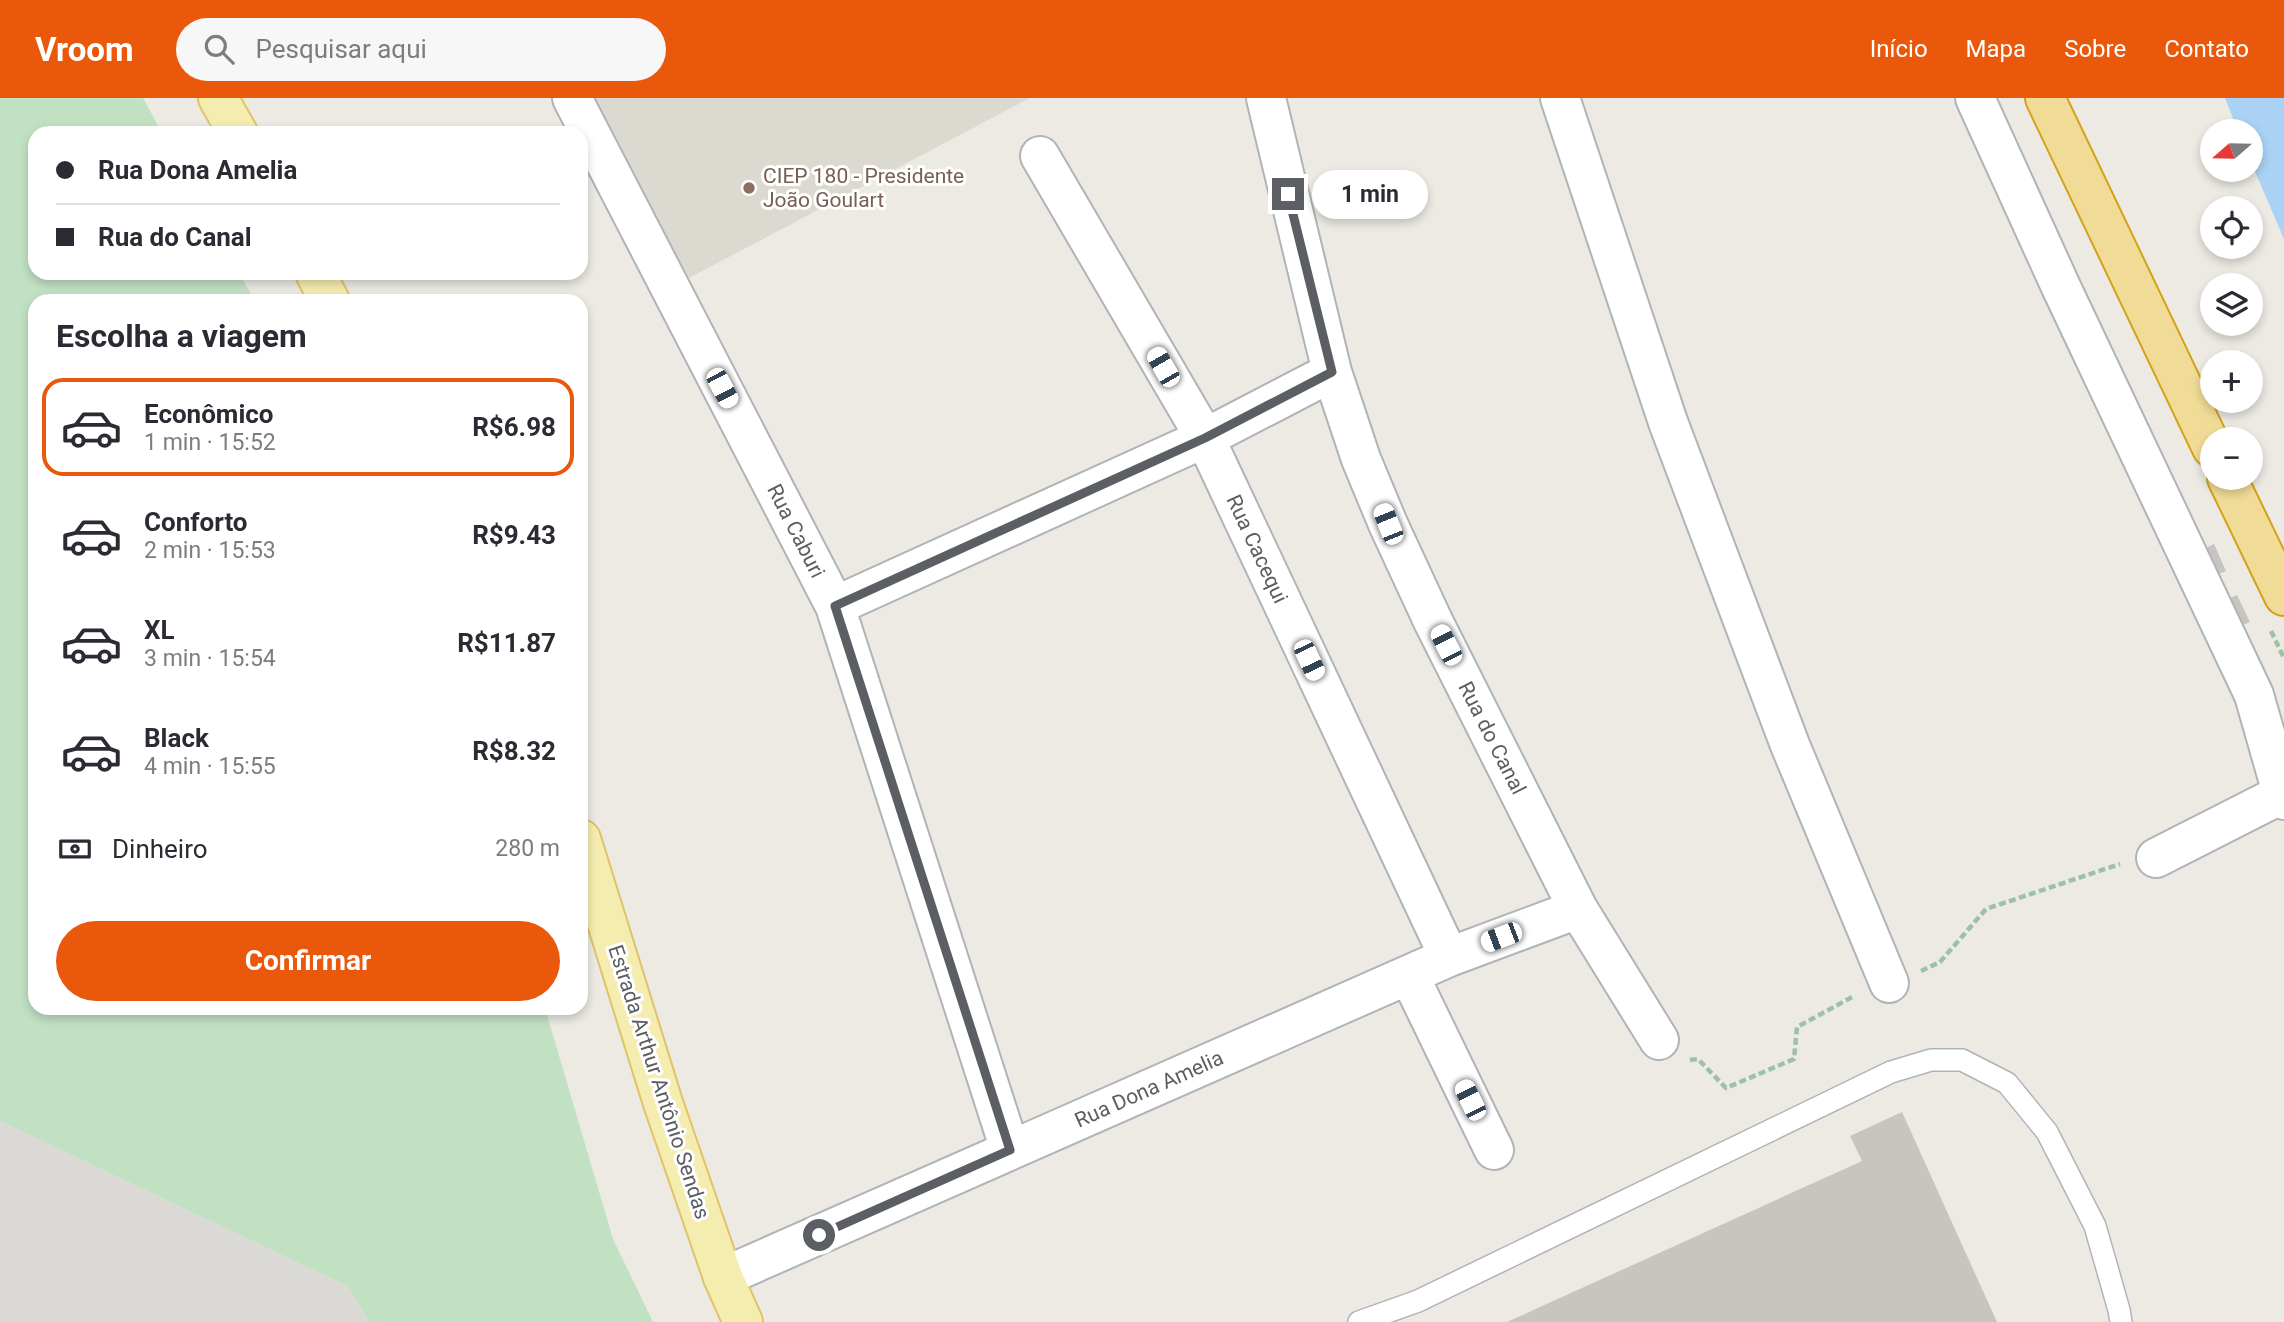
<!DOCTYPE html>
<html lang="pt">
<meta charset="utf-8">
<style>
:root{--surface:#fff;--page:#f7f7f7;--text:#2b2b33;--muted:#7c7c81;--line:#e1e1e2;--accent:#ea580c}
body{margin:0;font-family:Roboto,sans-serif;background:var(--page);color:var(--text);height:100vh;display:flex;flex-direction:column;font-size:26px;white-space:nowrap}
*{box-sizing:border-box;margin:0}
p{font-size:23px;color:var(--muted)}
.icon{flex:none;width:38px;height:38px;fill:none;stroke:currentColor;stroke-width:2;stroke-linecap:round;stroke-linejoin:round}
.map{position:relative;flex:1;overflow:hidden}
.details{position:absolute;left:28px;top:196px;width:560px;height:721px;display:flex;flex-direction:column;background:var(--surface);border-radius:21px;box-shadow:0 4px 10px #0003}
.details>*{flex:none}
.guide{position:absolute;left:28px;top:28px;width:560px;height:154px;border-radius:21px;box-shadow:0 4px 10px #0003;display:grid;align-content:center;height:154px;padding:0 28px;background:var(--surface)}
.needle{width:46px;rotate:250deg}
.fabs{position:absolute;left:2200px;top:21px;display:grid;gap:14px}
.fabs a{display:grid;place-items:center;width:63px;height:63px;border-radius:50%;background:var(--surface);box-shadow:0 4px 10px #0003;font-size:35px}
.end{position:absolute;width:32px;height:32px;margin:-16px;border:9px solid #5b5e62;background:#fff;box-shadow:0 0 0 4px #fff}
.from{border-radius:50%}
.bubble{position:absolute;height:49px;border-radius:24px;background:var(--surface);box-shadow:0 4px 10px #0003;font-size:23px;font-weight:700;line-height:49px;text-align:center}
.car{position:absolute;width:21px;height:42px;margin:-21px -10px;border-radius:9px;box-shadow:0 0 5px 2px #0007;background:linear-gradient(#fff 24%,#345 0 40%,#fff 0 76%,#345 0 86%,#fff 0)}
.guide b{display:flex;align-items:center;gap:24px;height:66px;font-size:26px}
.guide b+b{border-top:2px solid var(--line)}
.guide i{width:18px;height:18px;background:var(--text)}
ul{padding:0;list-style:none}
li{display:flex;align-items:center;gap:21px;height:98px;margin:0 14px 10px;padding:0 14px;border:4px solid transparent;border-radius:21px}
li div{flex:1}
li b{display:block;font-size:26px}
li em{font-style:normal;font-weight:700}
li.selected{border-color:var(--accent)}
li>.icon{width:63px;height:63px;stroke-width:1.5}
h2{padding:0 28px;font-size:32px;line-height:84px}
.pay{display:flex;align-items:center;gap:18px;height:77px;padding:0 28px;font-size:26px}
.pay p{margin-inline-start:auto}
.cta{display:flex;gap:14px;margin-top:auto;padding:14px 28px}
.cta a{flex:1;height:80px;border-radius:42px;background:var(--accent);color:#fff;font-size:28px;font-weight:700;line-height:80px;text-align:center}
header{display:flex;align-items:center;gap:42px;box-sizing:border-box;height:98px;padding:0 35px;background:var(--accent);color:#fff}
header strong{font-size:33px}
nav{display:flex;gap:38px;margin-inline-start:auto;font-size:24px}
.search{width:490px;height:63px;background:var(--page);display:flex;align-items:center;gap:18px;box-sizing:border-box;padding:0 24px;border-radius:38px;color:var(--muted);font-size:26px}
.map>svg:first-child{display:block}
</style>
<header>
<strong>Vroom</strong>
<div class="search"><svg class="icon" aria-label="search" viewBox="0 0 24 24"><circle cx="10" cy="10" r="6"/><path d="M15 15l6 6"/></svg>Pesquisar aqui</div>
<nav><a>Início</a><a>Mapa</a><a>Sobre</a><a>Contato</a></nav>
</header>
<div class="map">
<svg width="2284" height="1224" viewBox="0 0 2284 1224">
<rect width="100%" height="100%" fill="#eceae3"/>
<path fill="#dbd9d5" d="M 0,1023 L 347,1188 L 370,1224 L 0,1224 Z"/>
<path fill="#dcd9d1" d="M 590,0 L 1030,0 L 689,180 Z"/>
<path fill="#c2e1c3" d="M 0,0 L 143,0 L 162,35 L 35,35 L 35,175 L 239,175 L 255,203 L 35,203 L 35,910 L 545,910 L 613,1141 L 653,1224 L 370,1224 L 347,1188 L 0,1023 Z"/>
<path fill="#aad2f5" d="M 2225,0 L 2284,0 L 2284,141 L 2251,64 L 2250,33 L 2238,33 Z"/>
<path fill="#c7c5c0" d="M 2214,446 L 2226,473 L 2214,478 L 2202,452 Z
M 2237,497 L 2250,524 L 2238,529 L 2225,502 Z
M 1902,1014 L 1997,1224 L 1507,1224 L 1862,1063 L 1850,1038 Z"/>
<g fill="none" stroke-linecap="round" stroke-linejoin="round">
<g stroke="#b0b3b7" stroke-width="24">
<path id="lane" d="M 1359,1224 L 1418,1203 L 1891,974 L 1931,962 L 1962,962 L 2007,985 L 2047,1034 L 2095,1128 L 2119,1212 L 2121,1224"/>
</g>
<g stroke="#b0b3b7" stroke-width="42">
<path id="street" d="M 572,0 L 835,508 L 1010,1052
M 1266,0 L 1332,274 L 1361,361 L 1388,426 L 1433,523 L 1578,811 L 1659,942
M 1560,0 L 1668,324 L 1790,647 L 1889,885
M 1975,0 L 2061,189 L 2254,597 L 2284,702
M 1040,58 L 1205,340 L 1449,859
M 835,508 L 1205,340 L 1332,274
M 2156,760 L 2282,696
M 1409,877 L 1494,1052
M 723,1179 L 1449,859 L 1578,811"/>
</g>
<g stroke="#e0c368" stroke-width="42">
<path id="primary" d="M 218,0 L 238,35
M 315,175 L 330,203
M 581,741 L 663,1005 L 723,1179 L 743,1224"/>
</g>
<g stroke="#d5a11a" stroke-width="42">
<path id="highway" d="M 2045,0 L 2212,350
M 2227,380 L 2284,498"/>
</g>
<path stroke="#9cc1a8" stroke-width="4.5" stroke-dasharray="7 3.5" stroke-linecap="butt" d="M 2271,533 L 2284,560
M 1921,873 L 1940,864 L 1986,811 L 2120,766
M 1690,962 L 1698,961 L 1726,990 L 1794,961 L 1797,929 L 1854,898"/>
<use href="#lane" stroke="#fff" stroke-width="21"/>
<use href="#street" stroke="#fff" stroke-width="38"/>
<use href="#primary" stroke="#f5ecaf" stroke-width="38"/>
<use href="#highway" stroke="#f0dc96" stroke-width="38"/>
</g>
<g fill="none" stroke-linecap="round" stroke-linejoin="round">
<path stroke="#5b5e62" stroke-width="9" d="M 819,1137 L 1010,1052 L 835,508 L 1205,340 L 1332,274 L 1288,96"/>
</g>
<circle fill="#8d6e63" stroke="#fff" stroke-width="2.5" cx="749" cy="90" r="7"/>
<g text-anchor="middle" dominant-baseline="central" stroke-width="6" stroke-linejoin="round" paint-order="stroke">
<g font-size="21" fill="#785e54" stroke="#fff" text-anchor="start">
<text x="763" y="78">CIEP 180 - Presidente<tspan x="763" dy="24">João Goulart</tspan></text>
</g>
<g font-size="21" fill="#5b5e62" stroke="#fff">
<text transform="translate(796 433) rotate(63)">Rua Caburi</text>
<text transform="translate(1257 451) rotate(65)">Rua Cacequi</text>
<text transform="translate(1492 640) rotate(63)">Rua do Canal</text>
<text transform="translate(659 984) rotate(72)">Estrada Arthur Antônio Sendas</text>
<text transform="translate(1149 991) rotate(-24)">Rua Dona Amelia</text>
</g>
</g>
</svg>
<div class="fabs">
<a><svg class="needle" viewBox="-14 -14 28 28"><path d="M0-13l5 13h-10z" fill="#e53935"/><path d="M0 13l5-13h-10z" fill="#7c7c81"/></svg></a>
<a><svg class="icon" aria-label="locate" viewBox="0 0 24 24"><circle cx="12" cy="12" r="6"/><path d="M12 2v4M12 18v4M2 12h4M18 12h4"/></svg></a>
<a><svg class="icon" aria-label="layers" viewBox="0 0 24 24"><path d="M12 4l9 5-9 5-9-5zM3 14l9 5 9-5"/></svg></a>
<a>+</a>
<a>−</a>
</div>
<i class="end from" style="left:819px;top:1137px"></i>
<i class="end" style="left:1288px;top:96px"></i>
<div class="bubble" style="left:1312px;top:72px;width:116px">1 min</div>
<i class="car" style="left:1163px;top:269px;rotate:330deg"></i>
<i class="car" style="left:722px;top:290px;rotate:152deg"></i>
<i class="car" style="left:1388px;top:426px;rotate:338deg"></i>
<i class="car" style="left:1446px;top:547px;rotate:333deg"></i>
<i class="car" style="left:1309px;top:562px;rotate:155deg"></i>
<i class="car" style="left:1501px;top:839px;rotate:249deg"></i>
<i class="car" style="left:1470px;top:1002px;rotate:334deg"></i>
<div class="guide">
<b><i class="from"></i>Rua Dona Amelia</b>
<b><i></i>Rua do Canal</b>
</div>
<section class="details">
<h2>Escolha a viagem</h2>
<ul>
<li class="selected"><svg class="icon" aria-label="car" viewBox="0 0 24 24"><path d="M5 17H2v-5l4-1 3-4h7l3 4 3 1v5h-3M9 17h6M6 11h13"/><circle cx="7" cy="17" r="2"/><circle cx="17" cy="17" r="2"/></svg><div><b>Econômico</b><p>1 min · 15:52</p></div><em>R$6.98</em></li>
<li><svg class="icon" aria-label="car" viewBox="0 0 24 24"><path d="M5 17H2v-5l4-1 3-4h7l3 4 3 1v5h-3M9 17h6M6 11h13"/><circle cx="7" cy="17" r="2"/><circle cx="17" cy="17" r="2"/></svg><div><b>Conforto</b><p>2 min · 15:53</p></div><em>R$9.43</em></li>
<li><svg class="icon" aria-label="car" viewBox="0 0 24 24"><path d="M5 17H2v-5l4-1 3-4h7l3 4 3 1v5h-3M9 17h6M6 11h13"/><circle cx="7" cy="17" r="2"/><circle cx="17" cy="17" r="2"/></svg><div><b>XL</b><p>3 min · 15:54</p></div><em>R$11.87</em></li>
<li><svg class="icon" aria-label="car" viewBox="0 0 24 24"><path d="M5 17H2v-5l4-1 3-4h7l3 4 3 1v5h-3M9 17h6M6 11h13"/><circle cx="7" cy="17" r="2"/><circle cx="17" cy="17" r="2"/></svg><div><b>Black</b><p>4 min · 15:55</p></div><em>R$8.32</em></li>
</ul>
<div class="pay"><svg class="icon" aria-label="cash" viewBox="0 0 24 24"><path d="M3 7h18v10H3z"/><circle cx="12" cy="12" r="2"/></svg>Dinheiro<p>280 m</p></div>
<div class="cta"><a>Confirmar</a></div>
</section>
</div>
